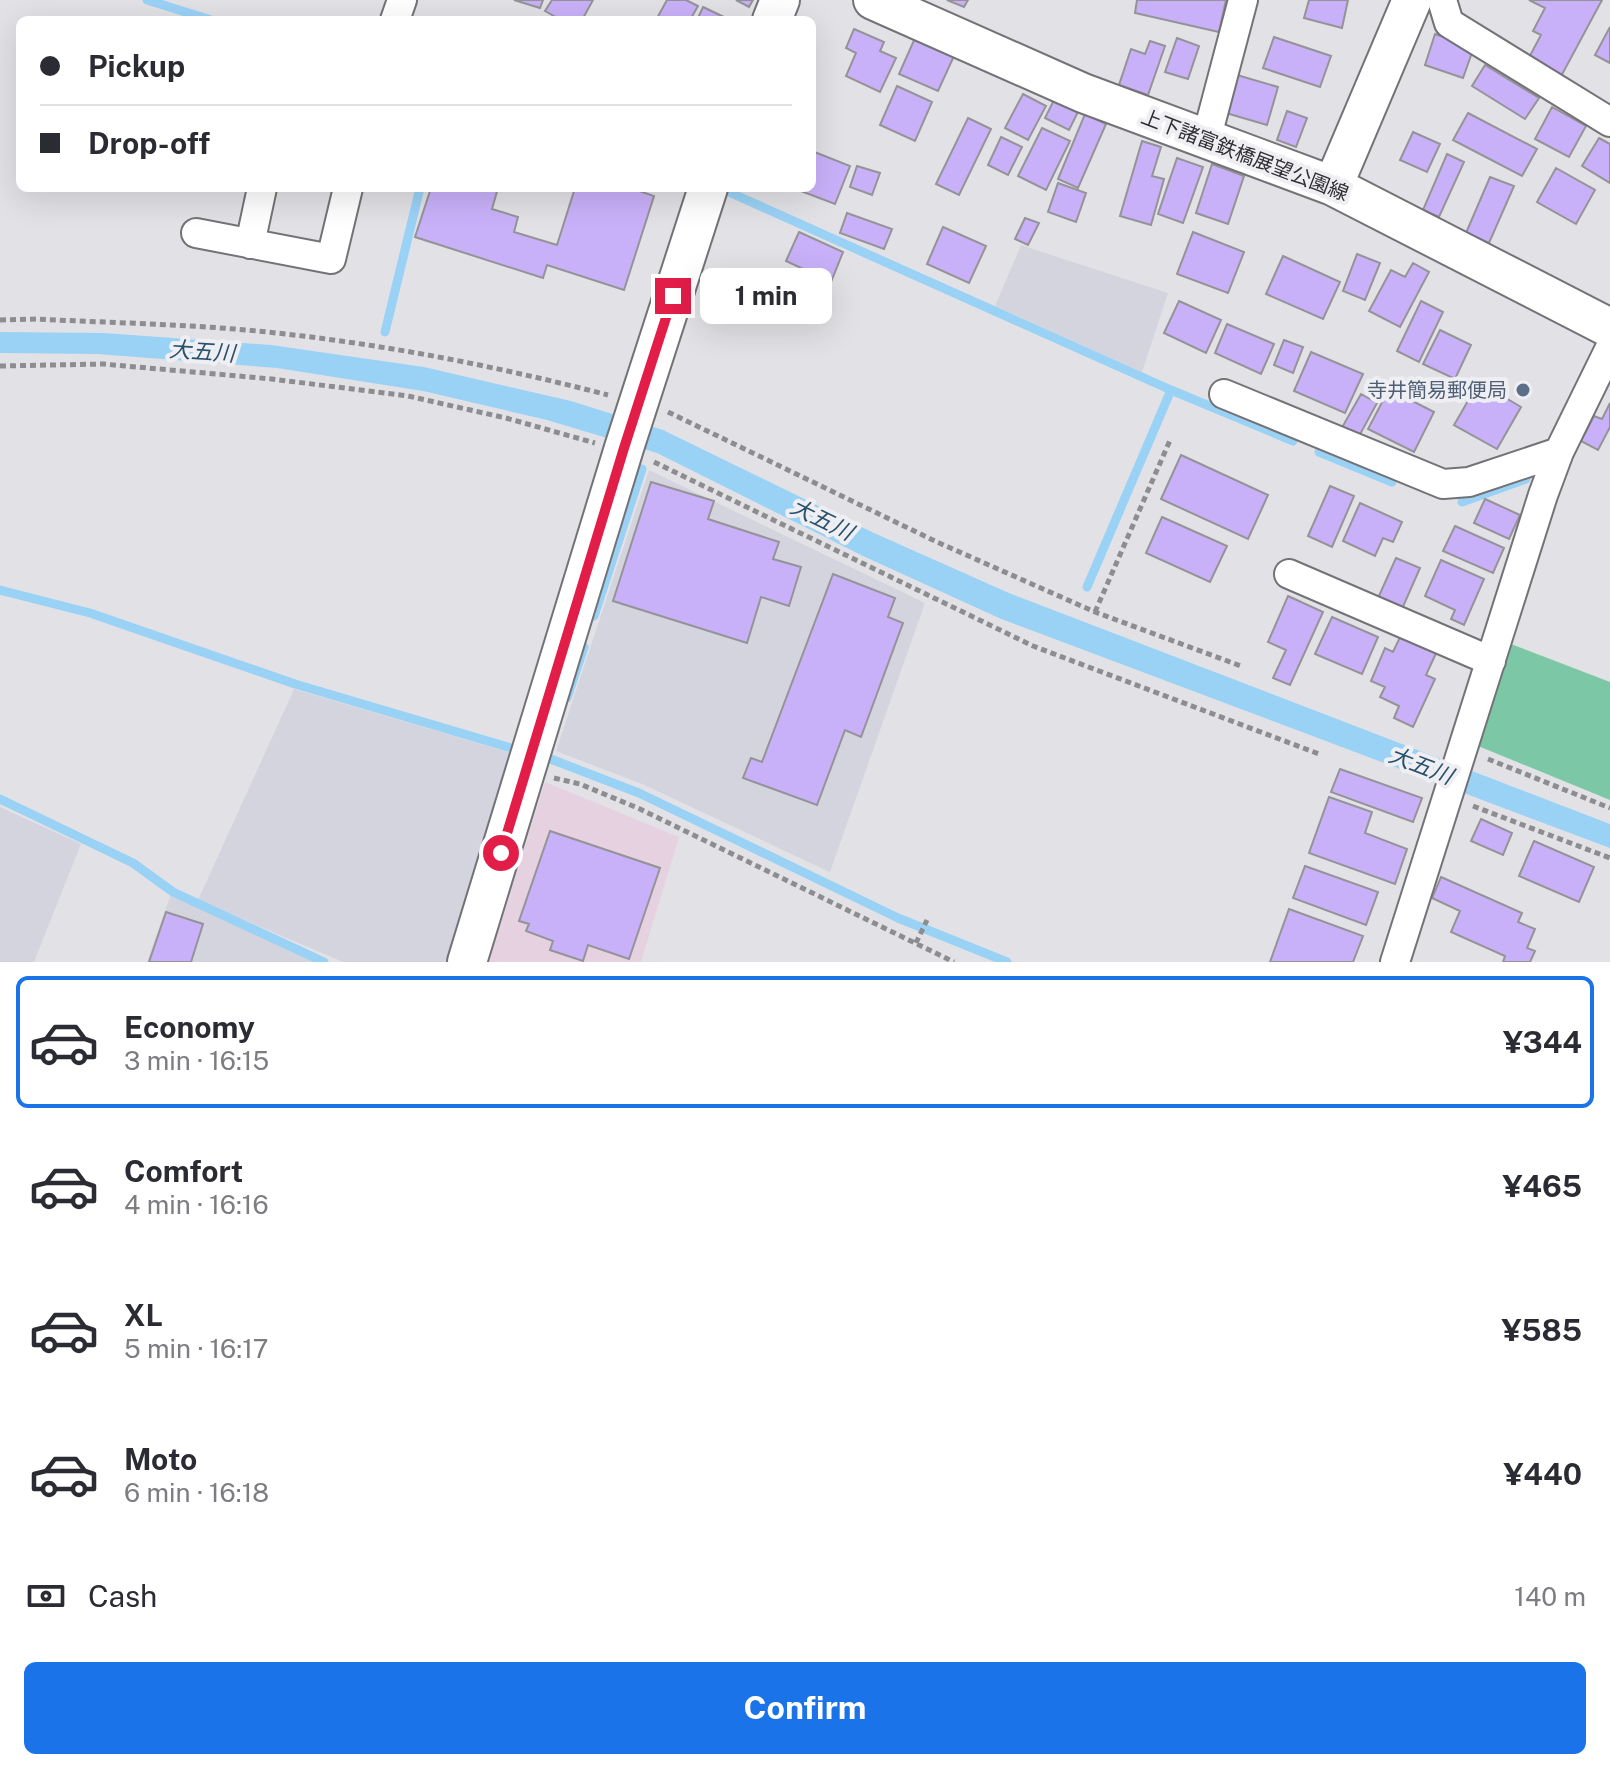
<!DOCTYPE html>
<meta charset="utf-8">
<style>
:root{--surface:#fff;--page:#f7f7f7;--text:#2b2b33;--muted:#7c7c81;--line:#e1e1e2;--accent:#1a73e8}
body{margin:0;font-family:"Public Sans","Noto Sans JP",sans-serif;background:var(--page);color:var(--text);height:100vh;display:flex;flex-direction:column;font-size:30px;white-space:nowrap}
*{box-sizing:border-box;margin:0}
p{font-size:26px;color:var(--muted)}
.icon{flex:none;width:44px;height:44px;fill:none;stroke:currentColor;stroke-width:2;stroke-linecap:round;stroke-linejoin:round}
.map{position:relative;height:962px;overflow:hidden}
.side{display:flex;flex-direction:column;background:var(--surface);flex:1}
.side>*{flex:none}
.hud{position:absolute;left:16px;top:16px;width:800px;height:176px;border-radius:12px;box-shadow:0 8px 32px #0002;display:grid;align-content:center;height:176px;padding:0 24px;background:var(--surface)}
.end{position:absolute;width:36px;height:36px;margin:-18px;border:10px solid #e11d48;background:#fff;box-shadow:0 0 0 4px #fff}
.from{border-radius:50%}
.bubble{position:absolute;height:56px;border-radius:12px;background:var(--surface);box-shadow:0 8px 32px #0002;font-size:26px;font-weight:700;line-height:56px;text-align:center}
.hud b{display:flex;align-items:center;gap:28px;height:76px;font-size:30px}
.hud b+b{border-top:2px solid var(--line)}
.hud i{width:20px;height:20px;background:var(--text)}
ul{padding:14px 0 0;list-style:none}
li{display:flex;align-items:center;gap:24px;height:132px;margin:0 16px 12px;padding:0 8px;border:4px solid transparent;border-radius:12px}
li div{flex:1}
li b{display:block;font-size:30px}
li em{font-style:normal;font-weight:700}
li.active{border-color:var(--accent)}
li>.icon{width:72px;height:72px;stroke-width:1.5}
.pay{display:flex;align-items:center;gap:20px;height:88px;padding:0 24px;font-size:30px}
.pay p{margin-inline-start:auto}
.button{display:flex;gap:16px;margin-top:auto;padding:16px 24px}
.button a{flex:1;height:92px;border-radius:12px;background:var(--accent);color:#fff;font-size:32px;font-weight:700;line-height:92px;text-align:center}
.map>svg:first-child{display:block}
</style>
<div class="map">
<svg width="1610" height="962" viewBox="0 0 1610 962">
<rect width="100%" height="100%" fill="#e2e2e6"/>
<path fill="#e6d1e0" d="M 545,782 L 679,837 L 641,962 L 489,962 Z"/>
<path fill="#d4d4df" d="M 1021,245 L 1168,293 L 1142,372 L 995,306 Z
M 649,470 L 925,603 L 830,872 L 642,784 L 556,751 Z
M 294,689 L 511,753 L 446,962 L 343,962 L 198,900 Z
M 0,807 L 81,844 L 34,962 L 0,962 Z
M 171,894 L 317,962 L 147,962 Z"/>
<path fill="#7cc8a6" d="M 1511,644 L 1610,682 L 1610,800 L 1478,746 Z"/>
<path fill="#9ad2f6" d="M 0,332 L 104,333 L 271,345 L 424,367 L 571,401 L 663,430 L 874,533 L 1009,593 L 1610,824 L 1610,848 L 999,618 L 863,556 L 657,453 L 547,420 L 423,391 L 277,368 L 97,354 L 0,353 Z"/>
<g fill="none" stroke-linecap="round" stroke-linejoin="round">
<path stroke="#9ad2f6" stroke-width="9" d="M 147,0 L 211,20
M 731,193 L 1171,390 L 1293,441
M 385,332 L 420,188
M 1319,452 L 1392,482
M 1462,502 L 1526,479
M 1087,587 L 1171,390
M 0,590 L 90,613 L 295,684 L 511,748
M 594,616 L 642,469
M 567,698 L 584,647
M 548,758 L 639,793 L 898,918 L 1007,962
M 0,799 L 133,863 L 173,892 L 324,962"/>
</g>
<path fill="#c9b1f9" stroke="#949397" stroke-width="2" d="M 514,0 L 543,0 L 540,8 Z
M 552,0 L 593,0 L 582,20 L 561,20 L 545,11 Z
M 667,0 L 686,0 L 698,6 L 690,20 L 656,20 Z
M 736,0 L 753,0 L 749,7 Z
M 947,0 L 968,0 L 964,7 Z
M 1137,0 L 1226,0 L 1219,32 L 1135,13 Z
M 1309,0 L 1348,0 L 1342,28 L 1304,18 Z
M 1529,0 L 1602,0 L 1558,82 L 1525,65 L 1541,35 L 1533,31 L 1545,8 Z
M 703,7 L 726,18 L 726,20 L 697,20 Z
M 1610,27 L 1610,63 L 1595,55 Z
M 854,29 L 884,42 L 880,51 L 896,58 L 880,92 L 846,76 L 856,53 L 846,48 Z
M 1435,34 L 1474,47 L 1463,78 L 1425,65 Z
M 1274,37 L 1331,56 L 1320,87 L 1263,68 Z
M 915,38 L 954,56 L 938,91 L 899,74 Z
M 1177,38 L 1199,46 L 1188,79 L 1165,72 Z
M 1150,41 L 1165,46 L 1148,95 L 1119,85 L 1131,49 L 1145,54 Z
M 1485,65 L 1539,98 L 1525,119 L 1472,86 Z
M 1237,75 L 1278,87 L 1267,125 L 1226,113 Z
M 897,86 L 932,102 L 915,141 L 880,125 Z
M 1023,94 L 1046,106 L 1028,140 L 1005,128 Z
M 1055,98 L 1079,110 L 1069,130 L 1045,118 Z
M 1552,107 L 1586,126 L 1569,157 L 1535,139 Z
M 1287,111 L 1307,118 L 1296,147 L 1277,140 Z
M 1468,113 L 1537,149 L 1522,176 L 1453,140 Z
M 1085,114 L 1106,124 L 1078,188 L 1058,179 Z
M 968,118 L 991,129 L 959,195 L 936,184 Z
M 1042,128 L 1070,141 L 1046,190 L 1018,176 Z
M 1413,132 L 1440,144 L 1427,172 L 1400,160 Z
M 1001,137 L 1022,147 L 1008,175 L 988,165 Z
M 1599,138 L 1610,144 L 1610,183 L 1582,166 Z
M 1142,141 L 1161,147 L 1152,176 L 1164,179 L 1151,225 L 1120,216 Z
M 812,151 L 850,166 L 835,204 L 793,188 L 812,188 Z
M 1447,154 L 1464,162 L 1439,217 L 1423,210 Z
M 1177,158 L 1203,167 L 1183,223 L 1158,214 Z
M 1212,164 L 1244,176 L 1228,224 L 1196,213 Z
M 857,166 L 880,173 L 872,195 L 850,187 Z
M 1556,168 L 1595,190 L 1576,224 L 1537,202 Z
M 1490,177 L 1514,186 L 1489,243 L 1466,233 Z
M 1058,183 L 1086,193 L 1076,222 L 1048,212 Z
M 431,188 L 498,188 L 492,209 L 518,217 L 514,232 L 557,245 L 575,188 L 631,188 L 654,196 L 624,290 L 547,265 L 543,278 L 415,237 Z
M 847,213 L 892,229 L 884,249 L 840,233 Z
M 1025,218 L 1039,223 L 1028,245 L 1015,239 Z
M 943,227 L 986,246 L 969,283 L 927,264 Z
M 799,232 L 843,252 L 831,282 L 786,261 Z
M 1193,232 L 1244,252 L 1228,293 L 1177,274 Z
M 1357,254 L 1380,263 L 1365,300 L 1343,291 Z
M 1283,256 L 1340,282 L 1323,319 L 1266,294 Z
M 1413,263 L 1429,272 L 1400,327 L 1369,311 L 1391,270 L 1405,277 Z
M 1179,301 L 1221,320 L 1206,353 L 1164,333 Z
M 1421,301 L 1443,312 L 1419,362 L 1397,351 Z
M 1227,324 L 1274,344 L 1261,374 L 1215,353 Z
M 1440,330 L 1471,345 L 1455,379 L 1423,364 Z
M 1284,340 L 1303,347 L 1293,373 L 1274,365 Z
M 1311,352 L 1363,374 L 1345,413 L 1294,391 Z
M 1479,382 L 1521,407 L 1497,449 L 1454,425 Z
M 1389,389 L 1434,412 L 1414,452 L 1368,429 Z
M 1361,394 L 1377,403 L 1357,440 L 1340,431 Z
M 1610,403 L 1610,427 L 1598,450 L 1581,441 L 1594,416 L 1602,419 Z
M 1181,455 L 1268,495 L 1248,539 L 1161,499 Z
M 651,482 L 714,501 L 708,519 L 779,542 L 773,559 L 801,567 L 789,606 L 761,597 L 747,643 L 613,601 Z
M 1330,486 L 1354,496 L 1332,547 L 1308,536 Z
M 1485,499 L 1520,515 L 1509,539 L 1474,523 Z
M 1360,503 L 1402,522 L 1393,542 L 1383,538 L 1375,556 L 1343,541 Z
M 1162,517 L 1227,546 L 1210,582 L 1146,553 Z
M 1455,526 L 1504,548 L 1493,573 L 1443,551 Z
M 1396,558 L 1420,568 L 1402,609 L 1378,598 Z
M 1441,560 L 1484,579 L 1464,625 L 1451,619 L 1455,610 L 1425,596 Z
M 833,574 L 895,598 L 888,617 L 903,623 L 861,737 L 845,730 L 817,805 L 743,778 L 751,758 L 762,762 Z
M 1288,596 L 1323,612 L 1290,685 L 1273,678 L 1286,650 L 1268,642 Z
M 1332,617 L 1378,637 L 1362,674 L 1315,654 Z
M 1402,633 L 1438,649 L 1426,675 L 1435,679 L 1413,727 L 1394,718 L 1399,706 L 1380,697 L 1385,687 L 1371,681 L 1385,648 L 1393,652 Z
M 1340,769 L 1422,798 L 1413,822 L 1331,792 Z
M 1329,797 L 1372,812 L 1365,833 L 1407,849 L 1395,884 L 1309,853 Z
M 1481,819 L 1512,833 L 1503,855 L 1471,841 Z
M 550,831 L 660,868 L 629,959 L 588,945 L 583,961 L 550,950 L 553,941 L 526,931 L 529,924 L 519,921 Z
M 1534,841 L 1594,867 L 1579,902 L 1519,876 Z
M 1305,866 L 1378,892 L 1366,925 L 1293,898 Z
M 1441,877 L 1522,913 L 1518,922 L 1535,929 L 1527,948 L 1535,951 L 1530,962 L 1503,962 L 1505,956 L 1451,932 L 1460,911 L 1432,898 Z
M 1289,909 L 1363,936 L 1353,962 L 1270,962 Z
M 166,912 L 203,924 L 191,962 L 149,962 Z"/>
<g fill="none" stroke-linecap="round" stroke-linejoin="round">
<g stroke="#737377" stroke-width="32">
<path id="street" d="M 1442,0 L 1449,23 L 1610,122
M 395,20 L 402,0
M 1206,140 L 1243,0
M 196,233 L 331,259 L 348,188
M 250,244 L 262,188
M 1224,394 L 1443,484 L 1469,482 L 1559,452
M 1289,574 L 1491,661
M 1395,962 L 1543,495 L 1559,452 L 1610,348"/>
</g>
<g stroke="#737377" stroke-width="42">
<path id="secondary" d="M 873,0 L 1083,93 L 1333,186 L 1610,328
M 772,20 L 780,0
M 1333,186 L 1412,0
M 467,962 L 624,448 L 708,188"/>
</g>
<path stroke="#8d8d90" stroke-width="5" stroke-dasharray="6 4" stroke-linecap="butt" d="M 0,320 L 36,319 C 112,323 190,324 267,332 C 383,344 496,366 608,395
M 0,366 L 103,364 L 272,379 L 408,396 L 506,418 L 595,443
M 668,412 L 937,542 L 1095,612 L 1241,666
M 654,462 L 1033,646 L 1319,754
M 1095,612 L 1171,438
M 1488,759 L 1610,808
M 554,778 L 580,784 L 640,809 L 954,962
M 1473,806 L 1610,858
M 916,943 L 927,920"/>
<use href="#street" stroke="#fff" stroke-width="28"/>
<use href="#secondary" stroke="#fff" stroke-width="38"/>
</g>
<g fill="none" stroke-linecap="round" stroke-linejoin="round">
<path stroke="#e11d48" stroke-width="10" d="M 501,853 L 624,448 L 673,296"/>
</g>
<circle fill="#5c6f8a" stroke="#efeff3" stroke-width="3" cx="1523" cy="390" r="8"/>
<g text-anchor="middle" dominant-baseline="central" stroke-width="8" stroke-linejoin="round" paint-order="stroke">
<g font-size="20" fill="#303032" stroke="#efeff3">
<text transform="translate(1245 155) rotate(21)">上下諸富鉄橋展望公園線</text>
</g>
<g font-size="20" fill="#4e5e75" stroke="#efeff3" text-anchor="end">
<text x="1507" y="390">寺井簡易郵便局</text>
</g>
<g font-size="22" font-style="italic" fill="#28516b" stroke="#efeff3">
<text transform="translate(202 351) rotate(4)">大五川</text>
<text transform="translate(822 519) rotate(26)">大五川</text>
<text transform="translate(1421 765) rotate(21)">大五川</text>
</g>
</g>
</svg>
<i class="end from" style="left:501px;top:853px"></i>
<i class="end" style="left:673px;top:296px"></i>
<div class="bubble" style="left:700px;top:268px;width:132px">1 min</div>
<div class="hud">
<b><i class="from"></i>Pickup</b>
<b><i></i>Drop-off</b>
</div>
</div>
<section class="side">
<ul>
<li class="active"><svg class="icon" aria-label="car" viewBox="0 0 24 24"><path d="M5 17H2v-5l4-1 3-4h7l3 4 3 1v5h-3M9 17h6M6 11h13"/><circle cx="7" cy="17" r="2"/><circle cx="17" cy="17" r="2"/></svg><div><b>Economy</b><p>3 min · 16:15</p></div><em>¥344</em></li>
<li><svg class="icon" aria-label="car" viewBox="0 0 24 24"><path d="M5 17H2v-5l4-1 3-4h7l3 4 3 1v5h-3M9 17h6M6 11h13"/><circle cx="7" cy="17" r="2"/><circle cx="17" cy="17" r="2"/></svg><div><b>Comfort</b><p>4 min · 16:16</p></div><em>¥465</em></li>
<li><svg class="icon" aria-label="car" viewBox="0 0 24 24"><path d="M5 17H2v-5l4-1 3-4h7l3 4 3 1v5h-3M9 17h6M6 11h13"/><circle cx="7" cy="17" r="2"/><circle cx="17" cy="17" r="2"/></svg><div><b>XL</b><p>5 min · 16:17</p></div><em>¥585</em></li>
<li><svg class="icon" aria-label="car" viewBox="0 0 24 24"><path d="M5 17H2v-5l4-1 3-4h7l3 4 3 1v5h-3M9 17h6M6 11h13"/><circle cx="7" cy="17" r="2"/><circle cx="17" cy="17" r="2"/></svg><div><b>Moto</b><p>6 min · 16:18</p></div><em>¥440</em></li>
</ul>
<div class="pay"><svg class="icon" aria-label="cash" viewBox="0 0 24 24"><path d="M3 7h18v10H3z"/><circle cx="12" cy="12" r="2"/></svg>Cash<p>140 m</p></div>
<div class="button"><a>Confirm</a></div>
</section>
